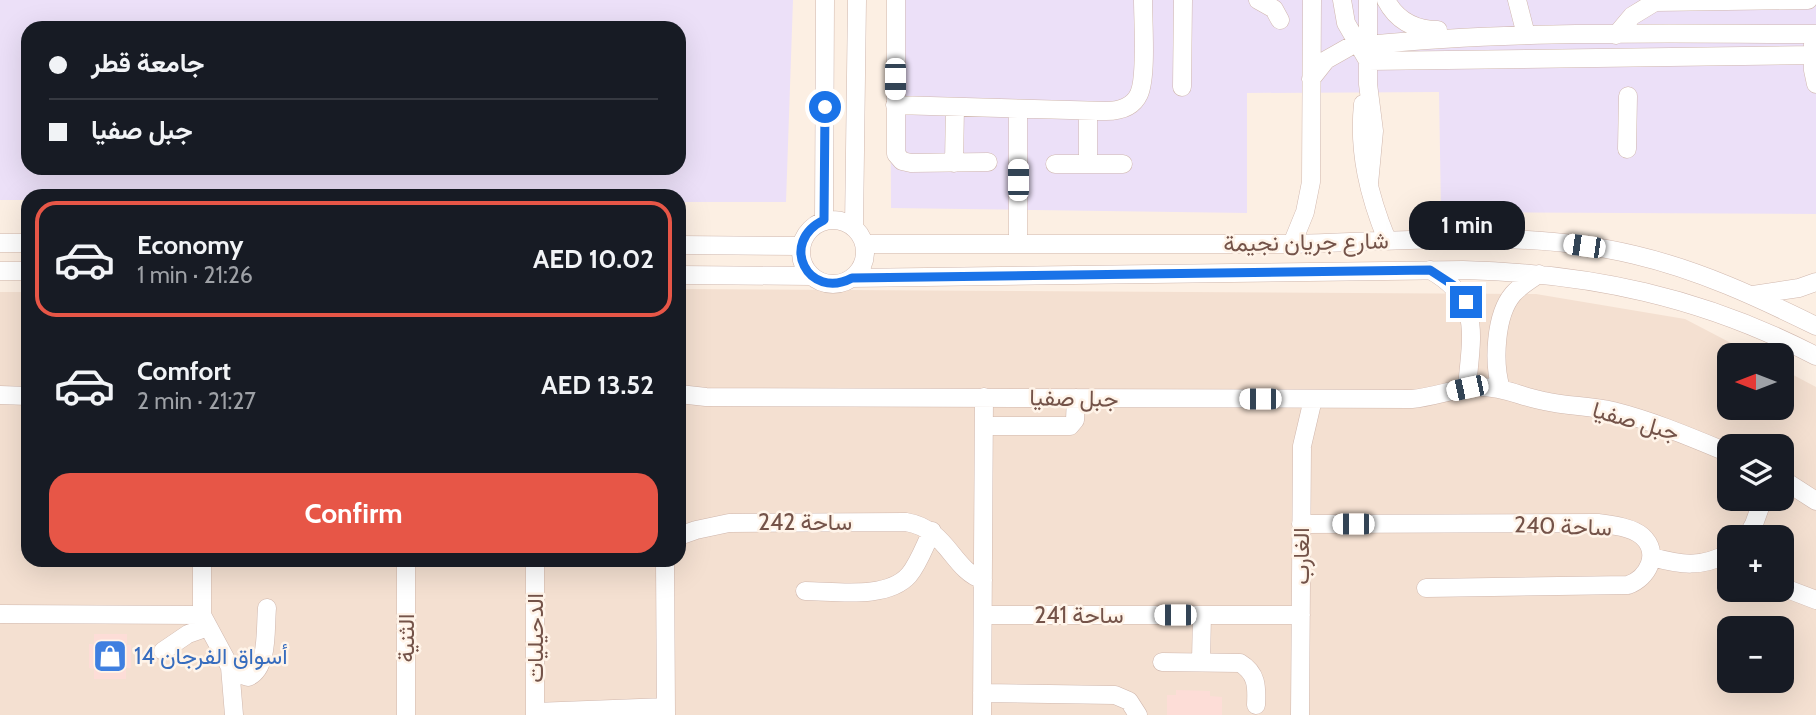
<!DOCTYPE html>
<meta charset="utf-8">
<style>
:root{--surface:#171b24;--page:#20242c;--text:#f1f3f6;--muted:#9ea1a6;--line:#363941;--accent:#e75647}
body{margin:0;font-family:Cabin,Vazirmatn,sans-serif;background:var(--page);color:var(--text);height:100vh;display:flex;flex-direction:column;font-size:26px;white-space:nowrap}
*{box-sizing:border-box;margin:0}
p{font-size:23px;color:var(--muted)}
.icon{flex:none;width:38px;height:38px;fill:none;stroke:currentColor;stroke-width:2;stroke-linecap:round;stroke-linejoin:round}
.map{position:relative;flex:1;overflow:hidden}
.panel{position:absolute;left:21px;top:189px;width:665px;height:378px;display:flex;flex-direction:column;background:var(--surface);border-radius:21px;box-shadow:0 7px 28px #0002}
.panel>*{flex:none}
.guide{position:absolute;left:21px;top:21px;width:665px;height:154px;border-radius:21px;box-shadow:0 7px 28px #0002;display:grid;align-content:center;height:154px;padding:0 28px;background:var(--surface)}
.needle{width:46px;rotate:270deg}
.controls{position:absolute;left:1717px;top:343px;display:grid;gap:14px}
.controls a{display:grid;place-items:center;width:77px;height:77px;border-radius:14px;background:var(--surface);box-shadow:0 7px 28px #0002;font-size:35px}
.end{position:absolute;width:32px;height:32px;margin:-16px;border:9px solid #1a73e8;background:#fff;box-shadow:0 0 0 4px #fff}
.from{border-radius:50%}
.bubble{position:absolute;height:49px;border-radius:21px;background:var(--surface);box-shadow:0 7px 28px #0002;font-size:23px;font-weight:700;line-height:49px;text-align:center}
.car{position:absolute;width:21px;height:42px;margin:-21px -10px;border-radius:9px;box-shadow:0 0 5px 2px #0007;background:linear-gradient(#fff 24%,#345 0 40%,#fff 0 76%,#345 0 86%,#fff 0)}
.guide b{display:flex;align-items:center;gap:24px;height:66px;font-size:26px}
.guide b+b{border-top:2px solid var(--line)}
.guide i{width:18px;height:18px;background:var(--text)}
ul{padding:12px 0 0;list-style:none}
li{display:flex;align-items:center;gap:21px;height:116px;margin:0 14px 10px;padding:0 14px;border:4px solid transparent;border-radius:21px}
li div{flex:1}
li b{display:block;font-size:26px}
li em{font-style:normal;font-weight:700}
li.on{border-color:var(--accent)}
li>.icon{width:63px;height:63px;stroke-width:1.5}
.action{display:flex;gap:14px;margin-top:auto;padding:14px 28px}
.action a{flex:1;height:80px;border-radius:21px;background:var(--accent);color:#fff;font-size:28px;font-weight:700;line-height:80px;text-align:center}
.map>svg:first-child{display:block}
</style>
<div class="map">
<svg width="1816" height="715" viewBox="0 0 1816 715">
<rect width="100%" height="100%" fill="#fcefe3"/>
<path fill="#f4e0d1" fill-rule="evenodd" d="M 679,289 L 1536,294 L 1685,319 L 1754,355 L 1729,355 L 1729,408 L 1782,408 L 1782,369 L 1816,387 L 1816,715 L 0,715 L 0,292 L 28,292 L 28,560 L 679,560 ZM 1729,446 L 1782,446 L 1782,499 L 1729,499 ZM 1729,537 L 1782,537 L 1782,590 L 1729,590 ZM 1729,628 L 1782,628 L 1782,681 L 1729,681 Z"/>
<path fill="#fdddd7" d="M 94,634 L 127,634 L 127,645 L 131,645 L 131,668 L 126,668 L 126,679 L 94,679 L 94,669 L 89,668 L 89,644 L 94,644 Z
M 1176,690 L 1210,691 L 1210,696 L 1222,697 L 1222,715 L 1167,715 L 1167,695 L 1176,695 Z"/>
<path fill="#ece0f8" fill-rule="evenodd" d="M 0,0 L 793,0 L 786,202 L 679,202 L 679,196 L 28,196 L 28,200 L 0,200 ZM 28,28 L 679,28 L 679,168 L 28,168 Z
M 890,0 L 1816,0 L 1816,214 L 1441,212 L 1439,92 L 1247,93 L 1247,213 L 891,208 Z"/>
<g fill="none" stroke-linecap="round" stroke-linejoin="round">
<g stroke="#d0b7ad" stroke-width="19">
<path id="minor" d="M 896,0 L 896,154 L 902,161 L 911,163 L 988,162
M 1258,0 L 1274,9 L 1280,20
M 1342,0 L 1346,23 L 1368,61 L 1816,55
M 1368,0 L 1368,84 L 1374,131 L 1369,184
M 1386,0 C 1397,21 1415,30 1438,30
M 1517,0 L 1526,35
M 1616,35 L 1632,16 L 1655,2 L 1808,0
M 1813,44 L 1813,70 L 1816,84
M 1311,79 L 1326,60 L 1356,43 L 1368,45 C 1516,30 1667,34 1816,34
M 1182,87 L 1183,0
M 1363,104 C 1358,152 1369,196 1387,240
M 895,105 L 1106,111 C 1120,111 1133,107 1139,94 C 1147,76 1143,22 1143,0
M 1018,109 L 1018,244
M 1627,149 L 1628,96
M 954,163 L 955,107
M 1055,164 L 1123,164
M 1088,164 L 1088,111
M801 252a32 32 0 1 1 64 0a32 32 0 1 1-64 0Z
M 824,220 L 825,0
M 854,227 L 857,0
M 0,243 L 28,243
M 864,244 C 1004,244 1143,244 1282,244 C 1399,243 1520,227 1635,255 C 1699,270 1757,297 1816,326
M 1292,244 L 1305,212 L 1311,182 L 1312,0
M 679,245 L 801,246
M 1430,270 C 1483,299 1471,337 1467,388
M 0,271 L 28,271
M 679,275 L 812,276
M 852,278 L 1463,270 C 1589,273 1703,297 1816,356
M 1753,295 L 1799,288 L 1816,282
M 1501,389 C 1493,363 1495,315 1513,294 C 1520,286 1530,280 1539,274
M 679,394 L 706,397 L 1412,399 C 1436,397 1457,387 1481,387 C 1504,387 1522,397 1544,401 C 1566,406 1590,406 1613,411 C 1653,421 1690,437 1729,453
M 0,395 L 28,396
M 984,426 L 1070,426 L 1075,420 L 1076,398
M 1782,479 L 1816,501
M 1301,524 L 1598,523 C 1612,525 1631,527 1642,536 C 1661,553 1648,578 1628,585 L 1426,588
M 679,536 L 696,530 L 729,523 L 906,522 C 948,529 952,570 983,580
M 1747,537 L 1754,524 L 1763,499
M 1652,557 C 1681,565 1701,568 1729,553
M 202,560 L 202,615 L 230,667 L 234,715
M 406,560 L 406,715
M 535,560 L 535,715
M 665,560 L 666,715
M 1782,587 L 1816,600
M 805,591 C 835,591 887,600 909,575 C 919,563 925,545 932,531
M 0,614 L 202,615
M 983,615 L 1301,615
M 163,651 L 188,634 L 208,627
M 1201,661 L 1202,615
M 1162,662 L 1240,663 C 1257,673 1257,687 1256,705
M 230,667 L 238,674 L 248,677 C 269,668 265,629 267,608
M 982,693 L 1115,695 L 1129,701 L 1138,715
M 535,712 L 666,707
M 982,715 L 984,397
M 1300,715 L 1302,446 L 1313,399"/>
</g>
<use href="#minor" stroke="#fff" stroke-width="18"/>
</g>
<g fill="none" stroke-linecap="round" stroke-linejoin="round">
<path stroke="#1a73e8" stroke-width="9" d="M 825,107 L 824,220 C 778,242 808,301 852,278 L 1430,270 L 1453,285 L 1466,302"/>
</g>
<defs>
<g id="shop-square" transform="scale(1.75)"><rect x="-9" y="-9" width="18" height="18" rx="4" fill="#3f7fe0" stroke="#fff4e9"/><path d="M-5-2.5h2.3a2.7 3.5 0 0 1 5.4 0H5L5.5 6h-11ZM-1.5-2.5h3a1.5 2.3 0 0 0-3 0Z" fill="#fff"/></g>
</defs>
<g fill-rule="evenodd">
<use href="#shop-square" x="110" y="656"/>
</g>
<g text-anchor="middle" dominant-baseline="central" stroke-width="5" stroke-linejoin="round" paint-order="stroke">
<g font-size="23" fill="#745349" stroke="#fff4e9">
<text transform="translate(1306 242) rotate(-1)">شارع جريان نجيمة</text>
<text transform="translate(1074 398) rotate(1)">جبل صفيا</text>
<text transform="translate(1636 421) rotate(16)">جبل صفيا</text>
<text x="805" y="522">ساحة 242</text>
<text transform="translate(1563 526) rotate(2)">ساحة 240</text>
<text transform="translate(1301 556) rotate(-90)">الغارب</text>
<text x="1079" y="615">ساحة 241</text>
<text transform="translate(406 638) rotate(-90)">الثنية</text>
<text transform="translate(535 638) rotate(-90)">الدحيليات</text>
</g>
<g font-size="23" fill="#366cbe" stroke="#fff4e9" text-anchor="start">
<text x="134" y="656">أسواق الفرجان 14</text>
</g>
</g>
</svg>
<div class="controls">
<a><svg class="needle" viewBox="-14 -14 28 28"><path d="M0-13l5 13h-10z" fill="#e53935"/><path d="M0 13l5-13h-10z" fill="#9ea1a6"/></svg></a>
<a><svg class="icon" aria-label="layers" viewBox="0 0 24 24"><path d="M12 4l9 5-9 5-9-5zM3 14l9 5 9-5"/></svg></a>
<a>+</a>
<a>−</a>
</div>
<i class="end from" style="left:825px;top:107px"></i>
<i class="end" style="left:1466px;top:302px"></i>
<div class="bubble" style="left:1409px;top:201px;width:116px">1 min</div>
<i class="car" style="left:895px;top:79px;rotate:180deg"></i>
<i class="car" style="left:1018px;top:180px;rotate:0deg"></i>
<i class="car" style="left:1584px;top:246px;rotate:278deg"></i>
<i class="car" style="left:1467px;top:388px;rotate:258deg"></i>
<i class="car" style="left:1260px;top:399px;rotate:270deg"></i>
<i class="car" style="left:1353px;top:524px;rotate:270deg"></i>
<i class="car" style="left:1175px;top:615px;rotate:270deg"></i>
<div class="guide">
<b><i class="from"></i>جامعة قطر</b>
<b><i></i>جبل صفيا</b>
</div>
<section class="panel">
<ul>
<li class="on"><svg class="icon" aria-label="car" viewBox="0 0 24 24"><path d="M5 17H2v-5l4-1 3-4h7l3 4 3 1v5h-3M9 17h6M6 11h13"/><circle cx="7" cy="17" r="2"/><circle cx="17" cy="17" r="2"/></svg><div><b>Economy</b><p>1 min · 21:26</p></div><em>AED 10.02</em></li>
<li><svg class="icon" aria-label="car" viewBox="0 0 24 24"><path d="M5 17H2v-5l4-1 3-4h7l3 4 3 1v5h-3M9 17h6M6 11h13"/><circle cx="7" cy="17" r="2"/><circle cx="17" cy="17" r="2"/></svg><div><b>Comfort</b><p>2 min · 21:27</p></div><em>AED 13.52</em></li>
</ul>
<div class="action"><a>Confirm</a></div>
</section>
</div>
